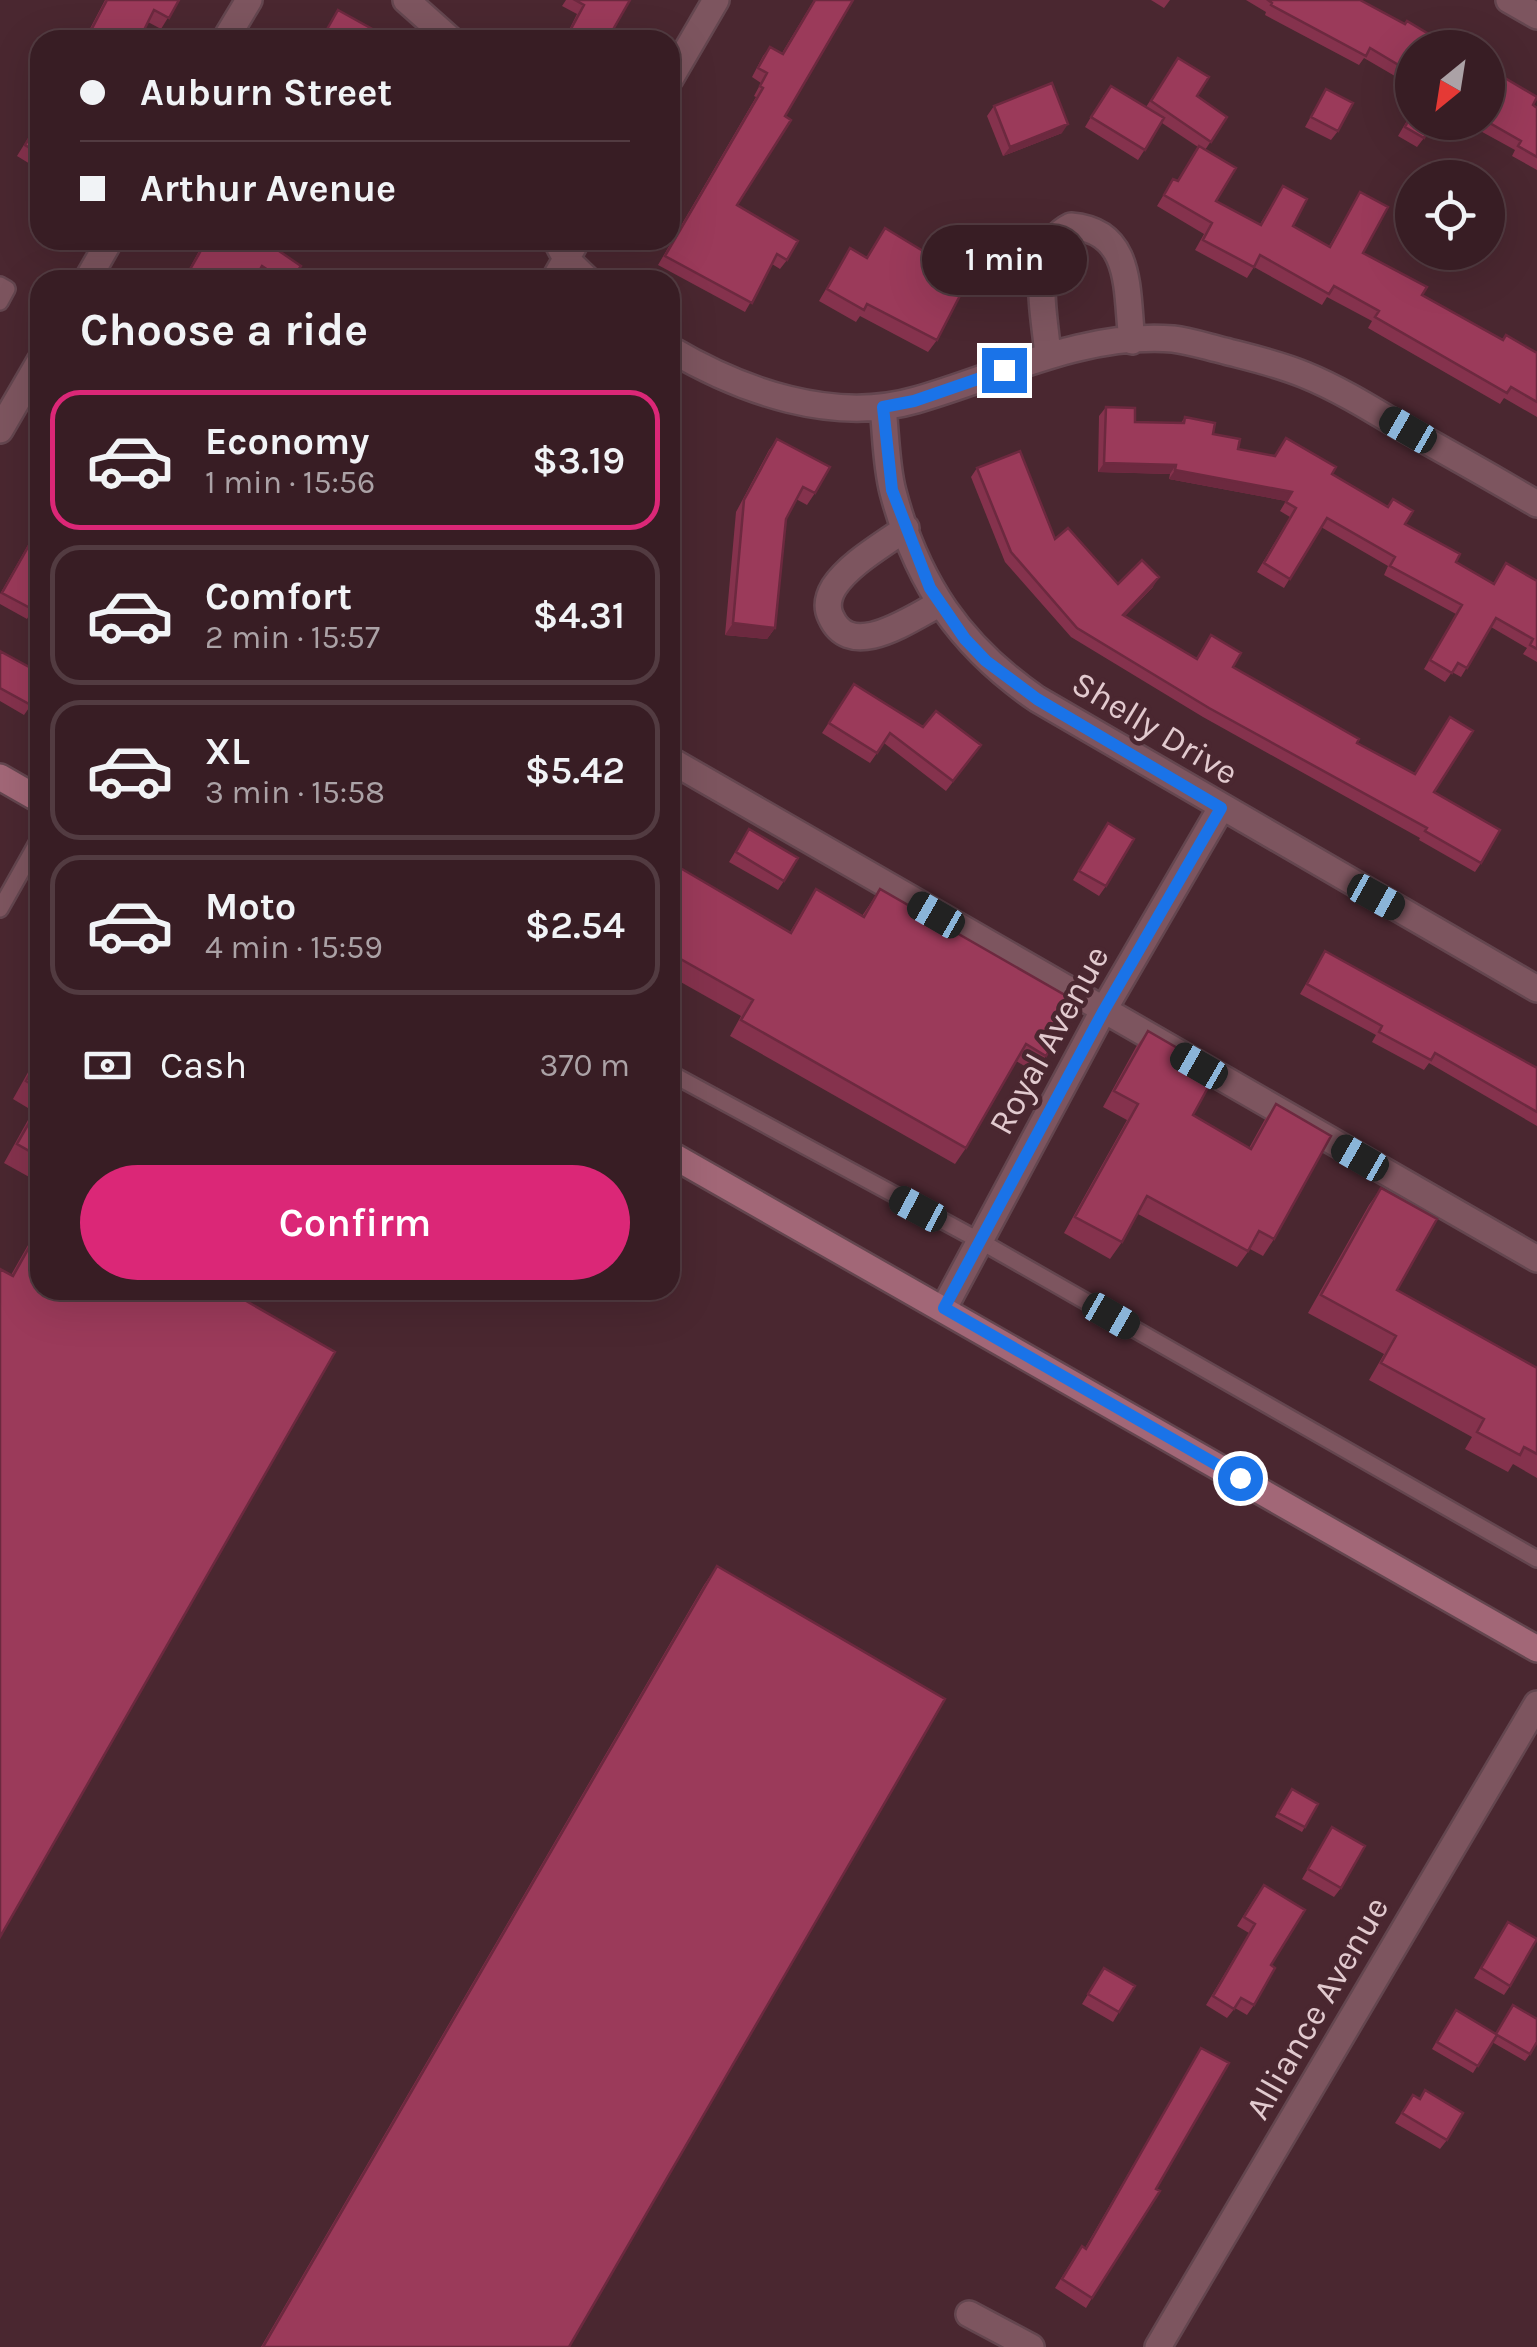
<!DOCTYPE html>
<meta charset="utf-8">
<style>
:root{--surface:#381d24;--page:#432a31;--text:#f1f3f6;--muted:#aba2a6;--line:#523b41;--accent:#db2777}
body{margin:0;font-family:Karla,sans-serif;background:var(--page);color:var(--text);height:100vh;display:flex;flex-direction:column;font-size:38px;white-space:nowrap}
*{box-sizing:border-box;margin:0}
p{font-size:32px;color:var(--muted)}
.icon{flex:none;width:55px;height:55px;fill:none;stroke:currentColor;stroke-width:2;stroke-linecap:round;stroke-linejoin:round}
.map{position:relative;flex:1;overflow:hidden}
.sheet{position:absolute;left:30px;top:270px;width:650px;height:1030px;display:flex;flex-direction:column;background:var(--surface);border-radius:30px;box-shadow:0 10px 40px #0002,0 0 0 2px var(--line)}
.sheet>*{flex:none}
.guide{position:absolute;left:30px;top:30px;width:650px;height:220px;border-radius:30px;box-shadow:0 10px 40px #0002,0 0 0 2px var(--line);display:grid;align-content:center;height:220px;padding:0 50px;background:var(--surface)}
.needle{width:65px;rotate:210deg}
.controls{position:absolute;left:1395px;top:30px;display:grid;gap:20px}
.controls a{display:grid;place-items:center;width:110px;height:110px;border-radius:50%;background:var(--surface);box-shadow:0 10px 40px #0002,0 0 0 2px var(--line);font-size:50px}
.end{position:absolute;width:45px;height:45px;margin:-22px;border:12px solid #1a73e8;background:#fff;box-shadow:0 0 0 5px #fff}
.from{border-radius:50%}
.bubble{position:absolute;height:70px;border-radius:35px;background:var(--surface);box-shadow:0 10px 40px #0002,0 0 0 2px var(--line);font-size:32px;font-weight:600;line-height:70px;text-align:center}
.car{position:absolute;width:30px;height:60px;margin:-30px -15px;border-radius:12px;box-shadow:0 0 8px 2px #0007;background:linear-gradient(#222 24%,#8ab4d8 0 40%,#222 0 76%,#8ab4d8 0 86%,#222 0)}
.guide b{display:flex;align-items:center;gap:35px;height:95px;font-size:38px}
.guide b+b{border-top:2px solid var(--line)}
.guide i{width:25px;height:25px;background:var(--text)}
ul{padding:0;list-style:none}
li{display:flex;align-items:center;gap:30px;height:140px;margin:0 20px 15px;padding:0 30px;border:5px solid var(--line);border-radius:30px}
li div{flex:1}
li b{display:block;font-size:38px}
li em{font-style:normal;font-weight:600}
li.current{border-color:var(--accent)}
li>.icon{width:90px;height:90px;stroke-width:1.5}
h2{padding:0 50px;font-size:45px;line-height:120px}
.pay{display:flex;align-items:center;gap:25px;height:110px;padding:0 50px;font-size:38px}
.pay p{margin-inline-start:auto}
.cta{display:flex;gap:20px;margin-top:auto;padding:20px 50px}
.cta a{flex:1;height:115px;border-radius:60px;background:var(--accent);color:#fff;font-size:40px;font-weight:600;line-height:115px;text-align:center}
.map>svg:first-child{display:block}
</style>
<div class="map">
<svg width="1537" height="2347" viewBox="0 0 1537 2347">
<rect width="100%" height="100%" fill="#4a2730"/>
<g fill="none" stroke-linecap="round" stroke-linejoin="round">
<g stroke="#64464f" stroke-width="20">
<path id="lane" d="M 0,285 L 7,289 L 0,302
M 0,909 L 40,838
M 670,1073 L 980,1241 L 1537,1559"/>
</g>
<g stroke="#64464f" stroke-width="30">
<path id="street" d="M 406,0 L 451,40
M 1509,0 L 1537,16
M 225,40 L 249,0
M 670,79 L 716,0
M 556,240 L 566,259 L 588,280
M 87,280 L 110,240
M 554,280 L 577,240
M 670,349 C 741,391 833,424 916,400 C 1000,376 1083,332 1173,339 C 1190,341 1208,347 1225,351 C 1252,358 1279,364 1305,375 C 1337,388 1368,407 1398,425 C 1445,451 1491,477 1537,504
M 1048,356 C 1045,314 1027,248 1071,226 C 1134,231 1126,292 1132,341
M 883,407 C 886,435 886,466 893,492 C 917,583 960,646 1037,699 L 1537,989
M 0,430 L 40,361
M 906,528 C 883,545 850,563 834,587 C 828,597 826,607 831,617 C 851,662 911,618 939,604
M 670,760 L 1537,1259
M 944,1308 L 1103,1011 L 1221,808
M 969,2314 L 1031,2347
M 1158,2347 L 1537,1704"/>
</g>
<g stroke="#64464f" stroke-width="30">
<path id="secondary" d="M 0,777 L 40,800
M 670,1154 L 1537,1649"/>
</g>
<use href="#lane" stroke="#7d555f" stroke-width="15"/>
<use href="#street" stroke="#7d555f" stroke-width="25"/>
<use href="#secondary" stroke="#a26777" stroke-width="25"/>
</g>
<path fill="#85324d" d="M 105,0 L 179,0 L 161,29 L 148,22 L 139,40 L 84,40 Z
M 566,0 L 630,0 L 607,40 L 564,40 L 577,14 L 562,6 Z
M 814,0 L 853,0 L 785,116 L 737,205 L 787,260 L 780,269 L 772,264 L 745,312 L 658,265 L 756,97 L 754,96 L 761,83 L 752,77 L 763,56 L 770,47 L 782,53 Z
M 1151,0 L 1170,0 L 1164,8 Z
M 1246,0 L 1360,0 L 1412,48 L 1412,86 L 1364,58 L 1359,65 L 1265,15 L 1266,12 Z
M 1178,58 L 1197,96 L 1227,117 L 1205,150 L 1216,201 L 1260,224 L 1283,186 L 1293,226 L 1329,246 L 1360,192 L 1363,253 L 1422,295 L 1503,340 L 1537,353 L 1537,417 L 1504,398 L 1500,404 L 1368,328 L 1372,321 L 1327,297 L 1322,305 L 1254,267 L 1247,278 L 1195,250 L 1204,234 L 1157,206 L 1173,179 L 1177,181 L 1198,147 L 1162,123 L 1138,160 L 1085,127 L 1104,95 L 1146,107 Z
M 1326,89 L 1338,131 L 1331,140 L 1305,127 Z
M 1533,105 L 1537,108 L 1537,170 L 1512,156 L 1515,150 L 1464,122 L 1488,122 Z
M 994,106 L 1062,133 L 1003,156 L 987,116 Z
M 1412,112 L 1412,122 L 1424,138 L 1417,147 L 1398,136 Z
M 40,119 L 40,170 L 17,156 Z
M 885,228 L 926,253 L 941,229 L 937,340 L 928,352 L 860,316 L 856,322 L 819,301 L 850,248 L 866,258 Z
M 205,240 L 263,240 L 291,280 L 263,280 L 256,276 L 254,280 L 183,280 Z
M 1106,407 L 1135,422 L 1181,423 L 1185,417 L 1238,449 L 1274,456 L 1286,438 L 1332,474 L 1405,524 L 1456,562 L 1493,584 L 1506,563 L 1537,581 L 1537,662 L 1523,654 L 1527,648 L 1491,627 L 1461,677 L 1452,672 L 1445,682 L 1424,669 L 1456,614 L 1384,575 L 1388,566 L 1321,527 L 1284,588 L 1257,572 L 1290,517 L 1280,511 L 1286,501 L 1169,479 L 1170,474 L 1098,472 L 1099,416 Z
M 777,439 L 815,493 L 807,505 L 796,499 L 786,519 L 775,628 L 767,639 L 725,635 L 736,512 L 769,450 Z
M 977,468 L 1055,539 L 1118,584 L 1153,587 L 1125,616 L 1196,659 L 1211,635 L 1233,667 L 1434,792 L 1481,863 L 1475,872 L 1419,840 L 1420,838 L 1203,717 L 1071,637 L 1005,562 L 971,477 Z
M 40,524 L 40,597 L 27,619 L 0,604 L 0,594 Z
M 0,651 L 31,705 L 24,715 L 0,701 Z
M 854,684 L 923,727 L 981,745 L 946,791 L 884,743 L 870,763 L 822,733 Z
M 1108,823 L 1106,886 L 1099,896 L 1073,880 Z
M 749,829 L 784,881 L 778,890 L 729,862 Z
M 670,862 L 790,932 L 816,889 L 862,916 L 880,889 L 1046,1056 L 1035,1072 L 1016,1061 L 966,1148 L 955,1164 L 730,1036 L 741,1016 L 670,976 Z
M 1325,951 L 1537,1068 L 1537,1126 L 1429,1063 L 1424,1070 L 1372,1042 L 1376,1035 L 1300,994 Z
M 1148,1031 L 1193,1115 L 1249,1148 L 1264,1121 L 1276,1104 L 1274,1239 L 1263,1256 L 1250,1249 L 1237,1267 L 1138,1214 L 1122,1242 L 1110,1259 L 1064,1233 L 1127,1120 L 1103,1107 L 1136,1047 Z
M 40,1051 L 40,1183 L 4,1163 L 33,1111 L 13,1099 Z
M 1381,1188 L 1397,1290 L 1537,1368 L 1537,1478 L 1513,1464 L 1508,1472 L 1465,1449 L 1472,1437 L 1369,1380 L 1384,1354 L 1308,1313 L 1369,1205 Z
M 40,1224 L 40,1290 L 11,1275 Z
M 717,1566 L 569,2347 L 261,2347 L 704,1585 Z
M 1292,1789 L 1318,1804 L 1302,1832 L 1275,1817 Z
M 1332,1827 L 1341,1888 L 1334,1897 L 1302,1879 Z
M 1257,1894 L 1271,1965 L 1254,2005 L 1247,2015 L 1235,2008 L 1227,2018 L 1206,2005 L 1249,1933 L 1237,1926 Z
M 1508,1922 L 1510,1986 L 1504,1995 L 1474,1978 Z
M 1104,1968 L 1119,2012 L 1113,2022 L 1082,2004 Z
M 1513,2005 L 1530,2054 L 1525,2061 L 1492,2042 L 1473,2073 L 1432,2049 L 1451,2017 L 1496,2034 Z
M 1201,2048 L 1092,2298 L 1086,2308 L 1055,2288 L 1075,2256 L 1085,2248 Z
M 1413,2095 L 1447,2140 L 1440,2149 L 1395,2123 Z"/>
<path fill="#6c293f" d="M 1068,124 L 1062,133 L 1003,156 L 1010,147 Z
M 1104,463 L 1176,465 L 1170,474 L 1098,472 Z
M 1175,470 L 1292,492 L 1286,501 L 1169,479 Z
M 1159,577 L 1153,587 L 1117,624 L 1123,615 Z
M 733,623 L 775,628 L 767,639 L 725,635 Z"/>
<path fill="#9b3a5a" stroke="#6c293f" stroke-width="2.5" d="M 107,0 L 179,0 L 169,18 L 154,10 L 139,40 L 86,40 Z
M 575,0 L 630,0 L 607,40 L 565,40 L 584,5 Z
M 815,0 L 853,0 L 785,116 L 791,120 L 737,205 L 798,241 L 787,260 L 777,254 L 752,303 L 665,256 L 763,88 L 760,86 L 767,73 L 758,68 L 770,47 L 783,54 Z
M 1268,0 L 1360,0 L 1405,24 L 1407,21 L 1452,48 L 1412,48 L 1412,73 L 1370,48 L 1366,56 L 1271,5 L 1272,3 Z
M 338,10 L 383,35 L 380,40 L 321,40 Z
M 1178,58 L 1209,77 L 1197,96 L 1227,117 L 1211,142 L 1151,101 Z
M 1488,68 L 1537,97 L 1533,105 L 1537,108 L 1537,157 L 1518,146 L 1521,141 L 1488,122 Z
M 1052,83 L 1068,124 L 1010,147 L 994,106 Z
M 1111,86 L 1164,118 L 1145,150 L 1091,117 Z
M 1326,89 L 1353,103 L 1338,131 L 1311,117 Z
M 1412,114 L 1412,122 L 1432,122 L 1424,138 L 1405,127 Z
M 40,120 L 40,154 L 25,145 Z
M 1199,146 L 1236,168 L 1216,201 L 1261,225 L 1283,186 L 1307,199 L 1293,226 L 1330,247 L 1360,192 L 1388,207 L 1363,253 L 1427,287 L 1422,295 L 1503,340 L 1506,335 L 1537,353 L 1537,402 L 1511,387 L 1507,393 L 1375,317 L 1379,311 L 1334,286 L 1329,294 L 1260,255 L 1254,267 L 1203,240 L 1212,223 L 1164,195 L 1173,179 L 1178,181 Z
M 885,228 L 928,254 L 941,229 L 983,251 L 937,340 L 867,304 L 864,310 L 827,289 L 850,248 L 867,258 Z
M 207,240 L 263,240 L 301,266 L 291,280 L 283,280 L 262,266 L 254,280 L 184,280 Z
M 1106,407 L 1135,408 L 1135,422 L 1184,423 L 1185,417 L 1215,423 L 1213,434 L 1240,439 L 1238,449 L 1275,456 L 1286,438 L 1336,467 L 1332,474 L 1388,507 L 1393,499 L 1413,511 L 1405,524 L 1460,554 L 1456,562 L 1494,584 L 1506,563 L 1537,581 L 1537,649 L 1530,645 L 1533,639 L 1496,618 L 1467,668 L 1458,663 L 1452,673 L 1430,660 L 1462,605 L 1390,566 L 1395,557 L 1327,518 L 1290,579 L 1264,563 L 1296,508 L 1286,502 L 1292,492 L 1175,470 L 1176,465 L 1104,463 Z
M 777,439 L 830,467 L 815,493 L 803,487 L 786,519 L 775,628 L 733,623 L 744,500 Z
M 1020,451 L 1055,539 L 1068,528 L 1118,584 L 1142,560 L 1159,577 L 1123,615 L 1197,659 L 1211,635 L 1241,653 L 1233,667 L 1359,739 L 1357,743 L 1415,774 L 1450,717 L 1473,731 L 1434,792 L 1500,830 L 1481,863 L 1425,831 L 1427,828 L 1209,708 L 1077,628 L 1011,552 L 977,468 Z
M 40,526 L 40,597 L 34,610 L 2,593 Z
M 0,651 L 40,673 L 40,689 L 31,705 L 0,688 Z
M 854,684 L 923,727 L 936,711 L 981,745 L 953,781 L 890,733 L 877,753 L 829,723 Z
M 1108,823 L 1134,839 L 1106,886 L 1079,871 Z
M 749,829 L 798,858 L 784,881 L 736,852 Z
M 670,862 L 791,933 L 816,889 L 864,917 L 880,889 L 1077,1002 L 1046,1056 L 1026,1044 L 966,1148 L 741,1020 L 753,1000 L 670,953 Z
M 1325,951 L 1537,1068 L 1537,1112 L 1435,1053 L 1431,1060 L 1379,1032 L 1382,1026 L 1307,984 Z
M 1148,1031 L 1217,1071 L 1193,1115 L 1251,1149 L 1276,1104 L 1331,1136 L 1274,1239 L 1259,1231 L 1248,1251 L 1147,1196 L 1122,1242 L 1075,1217 L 1138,1104 L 1114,1091 Z
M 40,1055 L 40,1089 L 26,1081 Z
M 40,1104 L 40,1157 L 17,1144 Z
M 1381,1188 L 1437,1219 L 1397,1290 L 1537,1368 L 1537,1454 L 1524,1447 L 1520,1455 L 1477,1432 L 1484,1419 L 1381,1363 L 1396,1336 L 1321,1295 Z
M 40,1228 L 40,1290 L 227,1290 L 335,1352 L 0,1937 L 0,1269 L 13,1276 Z
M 717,1566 L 945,1699 L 569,2347 L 263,2347 Z
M 1292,1789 L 1318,1804 L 1305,1827 L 1278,1813 Z
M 1332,1827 L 1365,1846 L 1341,1888 L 1308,1869 Z
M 1264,1885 L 1305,1910 L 1271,1965 L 1275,1968 L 1254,2005 L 1241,1998 L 1234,2009 L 1213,1996 L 1255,1924 L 1244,1917 Z
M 1508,1922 L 1537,1939 L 1510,1986 L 1481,1968 Z
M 1104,1968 L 1135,1986 L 1119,2012 L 1088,1994 Z
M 1513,2005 L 1537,2019 L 1537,2042 L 1530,2054 L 1497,2035 L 1478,2066 L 1437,2042 L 1456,2010 L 1496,2034 Z
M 1201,2048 L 1229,2063 L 1156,2189 L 1160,2191 L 1092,2298 L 1062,2279 L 1082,2246 L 1086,2249 Z
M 1425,2090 L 1463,2113 L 1447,2140 L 1402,2113 L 1413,2095 L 1420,2099 Z"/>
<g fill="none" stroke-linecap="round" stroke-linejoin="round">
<path stroke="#1a73e8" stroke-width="12" d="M 1004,370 L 914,401 L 883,407 L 892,490 L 930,588 L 965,639 L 986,661 L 1037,699 L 1221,808 L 1103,1012 L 944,1308 L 1240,1478"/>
</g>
<g text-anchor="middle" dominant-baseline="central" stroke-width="9" stroke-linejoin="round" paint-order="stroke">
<g font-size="35" fill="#e2cacf" stroke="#4a2730">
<text transform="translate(1155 728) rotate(31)">Shelly Drive</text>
<text transform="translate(1049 1040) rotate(-61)">Royal Avenue</text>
<text transform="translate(1317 2008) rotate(-60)">Alliance Avenue</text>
</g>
</g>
</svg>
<div class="controls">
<a><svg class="needle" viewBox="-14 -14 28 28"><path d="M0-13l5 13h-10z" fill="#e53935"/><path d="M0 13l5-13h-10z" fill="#aba2a6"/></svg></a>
<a><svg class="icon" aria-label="locate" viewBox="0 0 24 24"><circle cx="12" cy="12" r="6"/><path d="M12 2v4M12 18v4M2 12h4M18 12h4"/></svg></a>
</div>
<i class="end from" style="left:1240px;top:1478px"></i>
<i class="end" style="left:1004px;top:370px"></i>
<div class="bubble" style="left:922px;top:225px;width:165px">1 min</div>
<i class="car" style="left:1408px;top:430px;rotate:300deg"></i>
<i class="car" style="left:1376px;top:897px;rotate:119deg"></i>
<i class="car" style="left:936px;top:915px;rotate:300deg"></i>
<i class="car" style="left:1199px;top:1066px;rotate:300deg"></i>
<i class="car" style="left:1360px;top:1158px;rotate:300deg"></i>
<i class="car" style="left:918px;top:1209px;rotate:298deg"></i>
<i class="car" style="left:1111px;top:1316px;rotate:120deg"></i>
<div class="guide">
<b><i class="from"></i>Auburn Street</b>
<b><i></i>Arthur Avenue</b>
</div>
<section class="sheet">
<h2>Choose a ride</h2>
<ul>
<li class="current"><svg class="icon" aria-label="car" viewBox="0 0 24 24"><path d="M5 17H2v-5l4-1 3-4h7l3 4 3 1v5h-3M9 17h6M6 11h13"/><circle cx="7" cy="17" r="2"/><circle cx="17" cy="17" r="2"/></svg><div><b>Economy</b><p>1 min · 15:56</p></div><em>$3.19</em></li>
<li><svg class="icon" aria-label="car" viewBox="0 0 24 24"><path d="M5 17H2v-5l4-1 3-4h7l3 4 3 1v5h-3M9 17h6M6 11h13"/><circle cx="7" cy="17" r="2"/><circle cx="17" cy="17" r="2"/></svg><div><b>Comfort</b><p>2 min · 15:57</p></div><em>$4.31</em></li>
<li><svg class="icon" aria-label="car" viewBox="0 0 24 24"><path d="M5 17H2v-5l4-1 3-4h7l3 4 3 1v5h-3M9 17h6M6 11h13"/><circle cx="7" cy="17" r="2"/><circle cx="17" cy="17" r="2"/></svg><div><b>XL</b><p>3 min · 15:58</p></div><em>$5.42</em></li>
<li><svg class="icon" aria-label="car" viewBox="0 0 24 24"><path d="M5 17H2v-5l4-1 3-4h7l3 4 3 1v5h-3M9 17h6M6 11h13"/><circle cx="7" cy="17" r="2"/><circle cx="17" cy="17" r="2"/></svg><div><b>Moto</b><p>4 min · 15:59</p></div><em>$2.54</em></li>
</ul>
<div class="pay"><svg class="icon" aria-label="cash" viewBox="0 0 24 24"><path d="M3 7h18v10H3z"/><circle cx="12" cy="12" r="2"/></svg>Cash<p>370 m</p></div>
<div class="cta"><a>Confirm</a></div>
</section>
</div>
